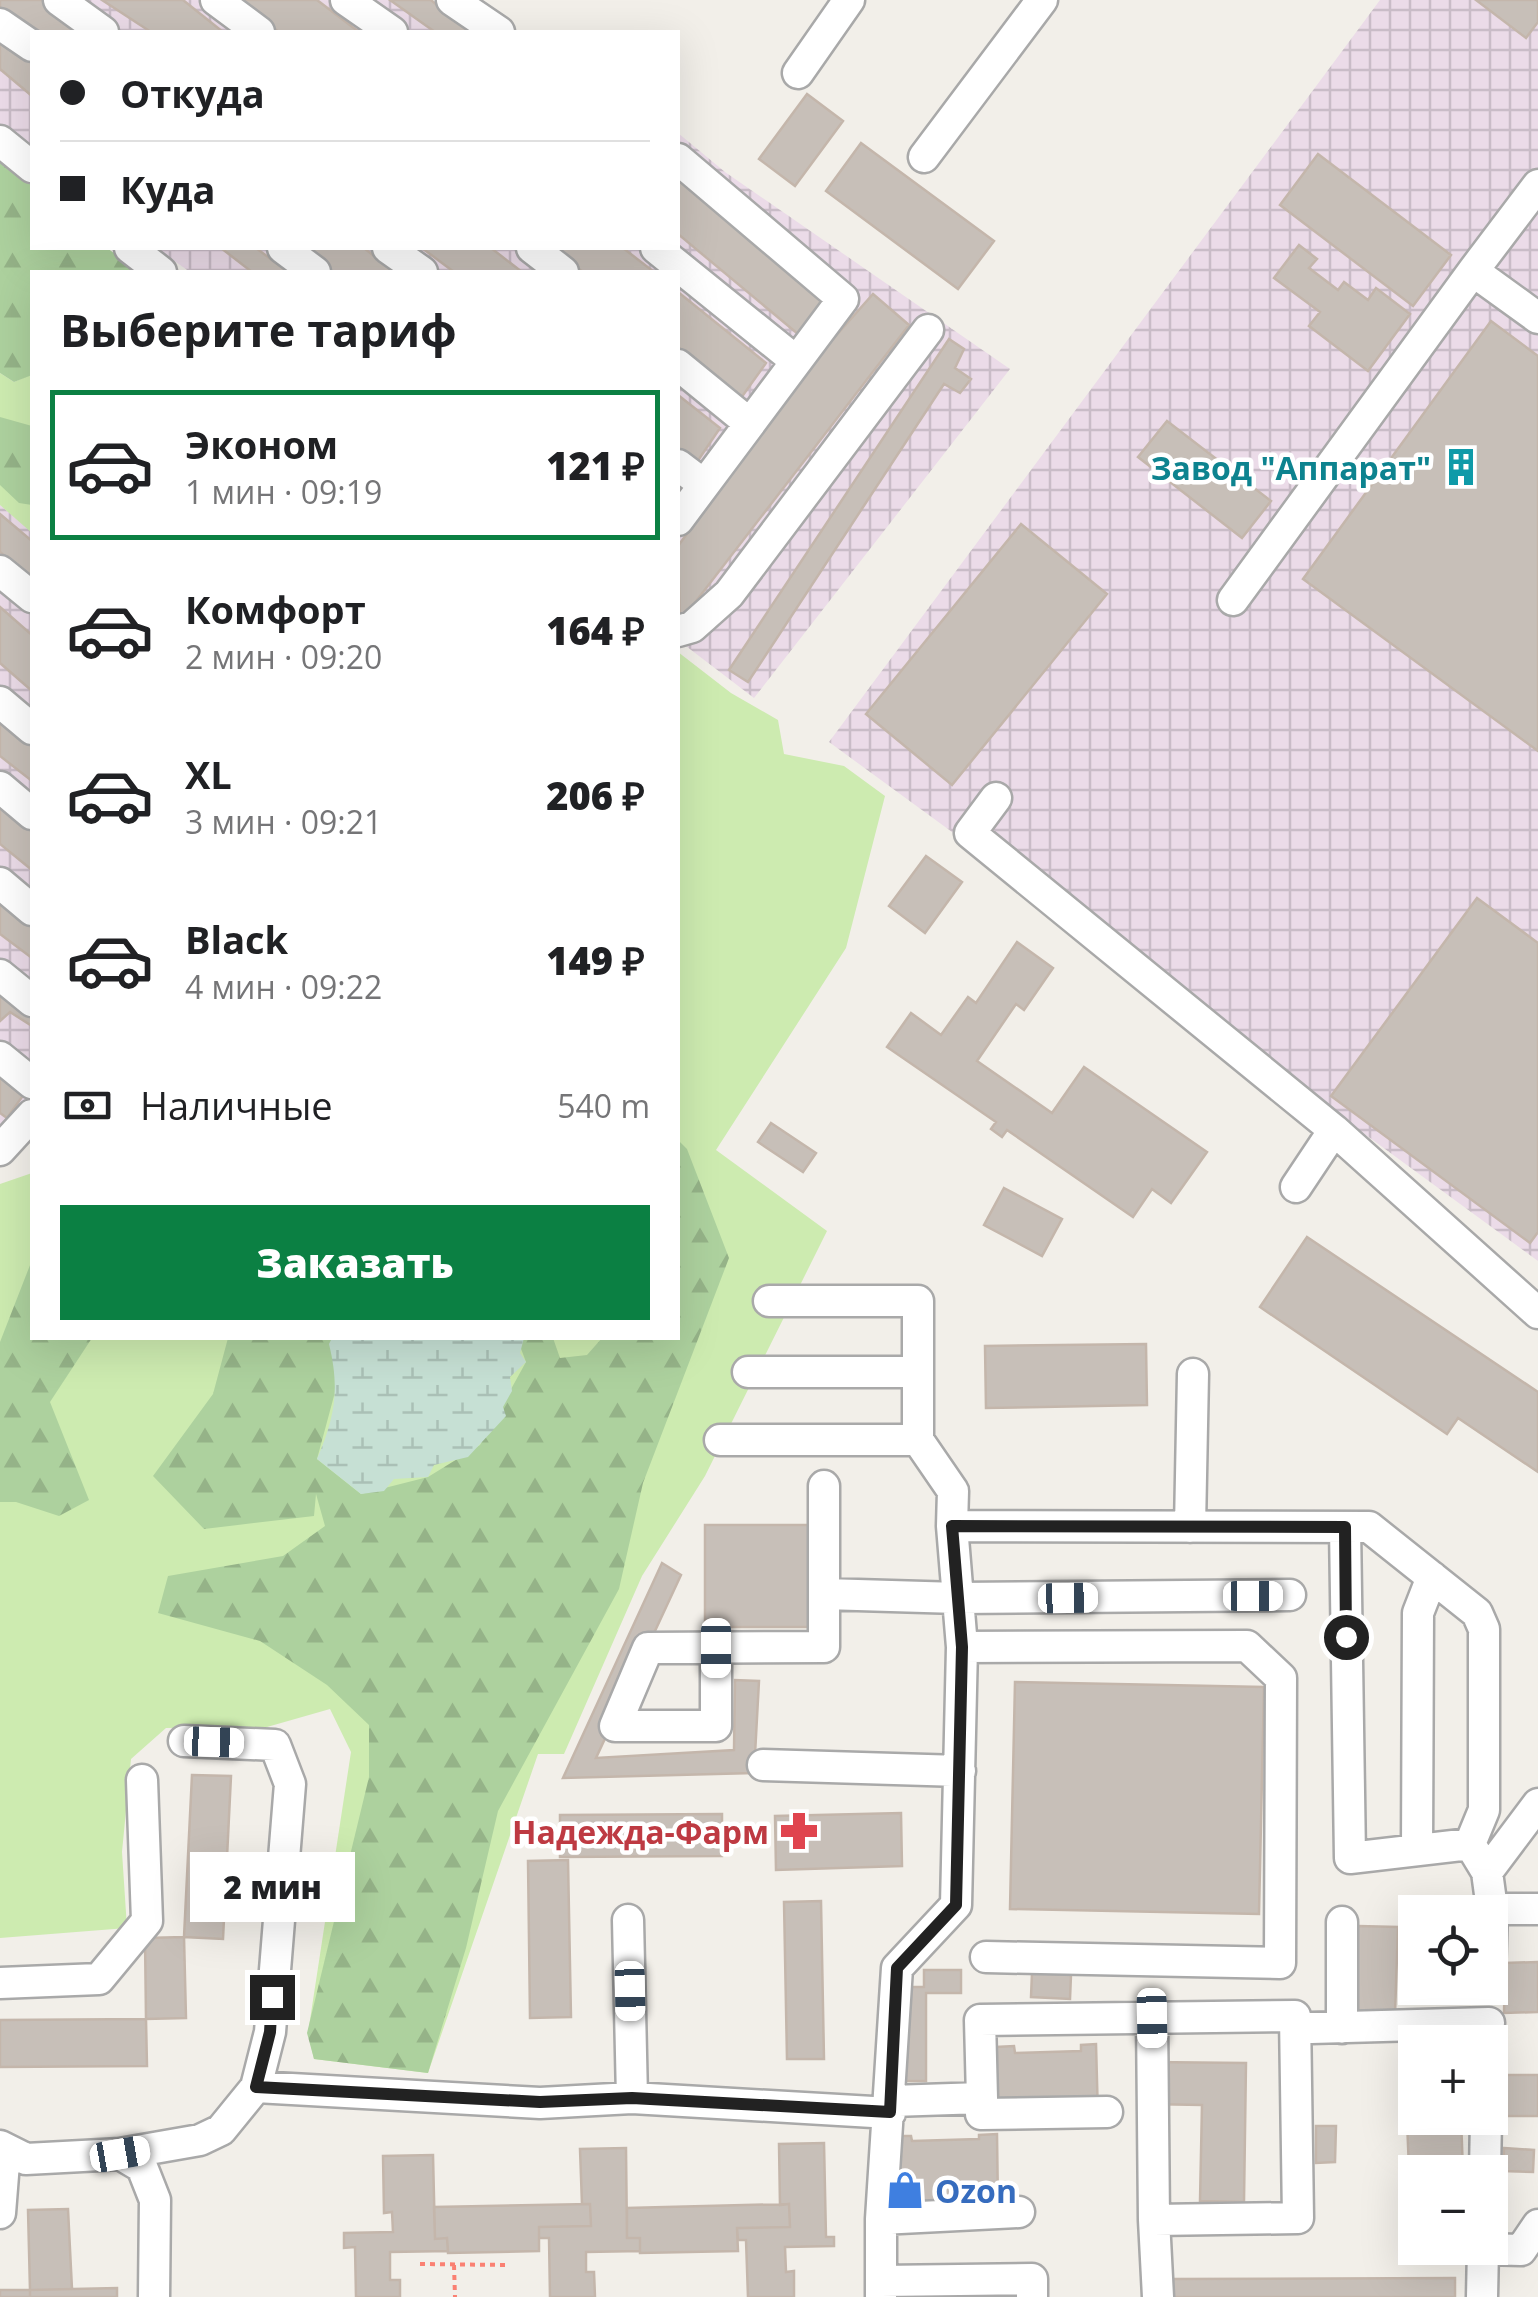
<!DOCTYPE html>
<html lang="ru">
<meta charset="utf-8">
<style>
:root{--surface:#fff;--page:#f6f6f6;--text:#202124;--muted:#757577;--line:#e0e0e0;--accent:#0b8043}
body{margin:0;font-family:"Open Sans",sans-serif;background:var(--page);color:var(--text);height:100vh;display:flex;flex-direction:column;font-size:38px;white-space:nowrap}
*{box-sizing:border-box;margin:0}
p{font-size:32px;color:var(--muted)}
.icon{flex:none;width:55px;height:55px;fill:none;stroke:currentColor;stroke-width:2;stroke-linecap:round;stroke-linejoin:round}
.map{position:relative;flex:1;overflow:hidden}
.side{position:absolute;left:30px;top:270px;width:650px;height:1070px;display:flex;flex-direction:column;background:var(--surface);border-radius:0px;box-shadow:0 10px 40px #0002}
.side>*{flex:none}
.top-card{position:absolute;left:30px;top:30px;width:650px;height:220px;border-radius:0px;box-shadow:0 10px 40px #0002;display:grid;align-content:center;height:220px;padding:0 30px;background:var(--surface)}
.fabs{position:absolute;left:1398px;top:1895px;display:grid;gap:20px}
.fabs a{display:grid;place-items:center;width:110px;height:110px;border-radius:0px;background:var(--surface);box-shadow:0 10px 40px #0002;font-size:50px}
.end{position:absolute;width:45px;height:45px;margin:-22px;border:12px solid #222;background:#fff;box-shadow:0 0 0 5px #fff}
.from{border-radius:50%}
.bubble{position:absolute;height:70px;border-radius:0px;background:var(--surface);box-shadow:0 10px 40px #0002;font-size:32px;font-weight:800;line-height:70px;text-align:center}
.car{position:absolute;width:30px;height:60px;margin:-30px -15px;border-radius:12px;box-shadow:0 0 8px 2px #0007;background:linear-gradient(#fff 24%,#345 0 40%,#fff 0 76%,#345 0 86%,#fff 0)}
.top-card b{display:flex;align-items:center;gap:35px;height:95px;font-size:38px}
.top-card b+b{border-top:2px solid var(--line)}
.top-card i{width:25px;height:25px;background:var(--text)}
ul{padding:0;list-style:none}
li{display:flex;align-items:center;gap:30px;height:150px;margin:0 20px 15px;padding:0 10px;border:5px solid transparent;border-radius:0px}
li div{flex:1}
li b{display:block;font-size:38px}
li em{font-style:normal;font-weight:800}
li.on{border-color:var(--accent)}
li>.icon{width:90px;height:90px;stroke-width:1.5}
h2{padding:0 30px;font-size:45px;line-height:120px}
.pay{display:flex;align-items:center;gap:25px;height:110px;padding:0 30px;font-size:38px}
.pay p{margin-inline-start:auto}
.button{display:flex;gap:20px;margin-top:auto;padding:20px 30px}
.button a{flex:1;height:115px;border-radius:0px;background:var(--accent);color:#fff;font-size:40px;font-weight:800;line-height:115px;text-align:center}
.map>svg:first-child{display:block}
</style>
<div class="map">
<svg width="1538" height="2297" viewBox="0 0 1538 2297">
<defs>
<pattern id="industrial-grid" width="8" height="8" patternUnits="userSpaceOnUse" patternTransform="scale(2.5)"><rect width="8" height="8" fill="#ebdbe8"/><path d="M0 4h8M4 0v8" fill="none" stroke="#c9bcc7"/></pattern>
<pattern id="forest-firs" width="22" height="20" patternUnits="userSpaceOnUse" patternTransform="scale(2.5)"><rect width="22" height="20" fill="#add19e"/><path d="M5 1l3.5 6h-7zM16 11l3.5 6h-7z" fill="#95b388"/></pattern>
<pattern id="wetland-marsh" width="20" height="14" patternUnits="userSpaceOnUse" patternTransform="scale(2.5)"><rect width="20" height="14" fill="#c6e0d4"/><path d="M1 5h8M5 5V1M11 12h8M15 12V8" fill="none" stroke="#aac0b6"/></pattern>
</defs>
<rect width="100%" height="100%" fill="#f2efe9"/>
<path fill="url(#industrial-grid)" d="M 0,0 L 396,0 L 420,15 L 482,32 L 32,32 L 32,154 L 0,130 Z
M 1380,0 L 1538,0 L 1538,1261 L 829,742 Z
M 678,133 L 725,172 L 1010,369 L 754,698 L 678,640 L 678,272 L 190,272 L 156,248 L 678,248 Z
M 0,505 L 32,532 L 32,1119 L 0,1150 Z"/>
<path fill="#cdebb0" d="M 0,373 L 14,382 L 32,374 L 32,533 L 0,505 Z
M 678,652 L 731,693 L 778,720 L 784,754 L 844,766 L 885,796 L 846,948 L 716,1150 L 827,1231 L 705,1476 L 642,1576 L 564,1754 L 538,1754 L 428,2073 L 314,2059 L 308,2033 L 351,1752 L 330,1709 L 267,1727 L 166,1728 L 131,1759 L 122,1852 L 127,1928 L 0,1938 L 0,1184 L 32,1173 L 32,1338 L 678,1338 Z"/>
<path fill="url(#forest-firs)" d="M 0,157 L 32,184 L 32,248 L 107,248 L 140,272 L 32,272 L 32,375 L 14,382 L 0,373 Z
M 0,417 L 32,426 L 32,505 L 19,503 L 0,485 Z
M 678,1140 L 687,1149 L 729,1258 L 643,1483 L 619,1589 L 498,1811 L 466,1948 L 428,2073 L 314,2059 L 307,2033 L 369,1777 L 369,1725 L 327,1685 L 260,1641 L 158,1613 L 168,1576 L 283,1556 L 325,1526 L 316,1494 L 314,1516 L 204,1529 L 153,1476 L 213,1394 L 228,1338 L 339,1338 L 338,1381 L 317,1459 L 361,1494 L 428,1477 L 480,1445 L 526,1362 L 517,1338 L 553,1338 L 560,1358 L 587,1355 L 602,1338 L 678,1338 Z
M 32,1260 L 32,1338 L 92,1338 L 50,1402 L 89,1500 L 59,1516 L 16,1502 L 0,1502 L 0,1342 Z"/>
<path fill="url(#wetland-marsh)" d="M 332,1338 L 524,1338 L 520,1353 L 526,1362 L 510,1377 L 512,1391 L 503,1407 L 506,1416 L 468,1457 L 434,1465 L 428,1477 L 394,1479 L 384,1491 L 361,1494 L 317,1459 C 335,1417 340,1389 329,1344 Z"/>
<path fill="#c7bfb8" stroke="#c4b6ab" stroke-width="2.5" d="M 0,0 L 55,0 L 101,32 L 32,32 L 0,13 Z
M 102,0 L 183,0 L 223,32 L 151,32 Z
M 236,0 L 317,0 L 359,32 L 279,32 Z
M 390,0 L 431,0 L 469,32 L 435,32 Z
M 1476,0 L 1538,0 L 1538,22 L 1526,38 Z
M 0,37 L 32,63 L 32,96 L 0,69 Z
M 807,94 L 843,121 L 795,186 L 759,159 Z
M 861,143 L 994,241 L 958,289 L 826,191 Z
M 1318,154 L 1451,255 L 1413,306 L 1280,205 Z
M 678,170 L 829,298 L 798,334 L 678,234 Z
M 1299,245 L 1317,259 L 1309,268 L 1338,290 L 1344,282 L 1368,300 L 1376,288 L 1410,314 L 1368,371 L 1309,326 L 1320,312 L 1274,278 Z
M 221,248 L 256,248 L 288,272 L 252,272 Z
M 297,248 L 364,248 L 394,272 L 328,272 Z
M 422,248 L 491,248 L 522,272 L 454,272 Z
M 552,248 L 623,248 L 654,272 L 583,272 Z
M 678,292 L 766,363 L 741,398 L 678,347 Z
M 873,294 L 909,325 L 680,622 L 678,546 L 738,465 L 779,400 Z
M 1491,321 L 1538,356 L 1538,751 L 1303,579 Z
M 949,339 L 964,349 L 955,368 L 971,379 L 960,393 L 944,384 L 748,682 L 729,670 Z
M 678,395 L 720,428 L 695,465 L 678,452 Z
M 1167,421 L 1271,501 L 1242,538 L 1138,457 Z
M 0,514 L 32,541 L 32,578 L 0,552 Z
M 1021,524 L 1107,594 L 952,785 L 866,714 Z
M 0,607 L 32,635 L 32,691 L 0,663 Z
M 0,699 L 32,725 L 32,781 L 0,756 Z
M 0,790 L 32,815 L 32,870 L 0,844 Z
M 926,856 L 962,882 L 925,933 L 889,906 Z
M 0,882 L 32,908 L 32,958 L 0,934 Z
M 1477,898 L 1538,943 L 1538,1232 L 1530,1243 L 1331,1096 Z
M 1017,942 L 1053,968 L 1024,1010 L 1016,1004 L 977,1061 L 1052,1113 L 1084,1067 L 1207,1152 L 1171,1203 L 1152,1189 L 1133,1217 L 1007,1130 L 1002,1137 L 991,1129 L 996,1122 L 887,1047 L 911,1013 L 941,1035 L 968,997 L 976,1003 Z
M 0,971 L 32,995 L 32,1026 L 10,1012 L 0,1021 Z
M 0,1054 L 32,1083 L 7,1118 L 0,1113 Z
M 771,1123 L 816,1153 L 803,1172 L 758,1142 Z
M 1004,1188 L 1062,1219 L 1042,1256 L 984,1225 Z
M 1307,1237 L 1538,1392 L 1538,1472 L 1458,1418 L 1447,1434 L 1260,1307 Z
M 1146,1344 L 1147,1405 L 986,1408 L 985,1346 Z
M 705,1525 L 810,1525 L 810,1627 L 705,1627 Z
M 662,1563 L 681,1575 L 596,1758 L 734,1750 L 735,1680 L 759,1681 L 754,1773 L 563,1778 Z
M 1015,1682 L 1264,1687 L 1259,1914 L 1010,1909 Z
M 192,1775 L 231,1776 L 223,1939 L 184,1937 Z
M 901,1813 L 902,1866 L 776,1870 L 775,1816 Z
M 722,1814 L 722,1856 L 560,1857 L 560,1815 Z
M 568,1860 L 571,2017 L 530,2018 L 528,1861 Z
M 821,1901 L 824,2059 L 787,2059 L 784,1902 Z
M 1358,1926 L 1398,1927 L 1395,2015 L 1354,2014 Z
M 184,1937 L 186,2018 L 146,2019 L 145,1938 Z
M 1538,1962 L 1538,2012 L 1504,2013 L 1505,1963 Z
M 924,1970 L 961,1970 L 961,1993 L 926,1993 L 926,2081 L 903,2081 L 903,1987 L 924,1987 Z
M 1032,1973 L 1071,1975 L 1070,1999 L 1031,1997 Z
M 146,2019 L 147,2066 L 0,2067 L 0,2020 Z
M 1096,2044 L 1098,2117 L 998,2120 L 996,2047 L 1014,2046 L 1015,2053 L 1081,2051 L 1081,2045 Z
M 1415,2050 L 1415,2118 L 1461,2118 L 1463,2172 L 1415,2172 L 1412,2239 L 1404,2051 Z
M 1150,2062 L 1246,2063 L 1244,2202 L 1200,2201 L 1202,2105 L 1149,2104 Z
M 1506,2075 L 1538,2075 L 1538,2116 L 1506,2116 Z
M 1316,2126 L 1336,2126 L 1335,2162 L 1316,2163 Z
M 997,2134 L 998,2206 L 898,2208 L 897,2136 L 911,2136 L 912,2141 L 979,2139 L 979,2135 Z
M 824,2143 L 826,2237 L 834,2237 L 834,2246 L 785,2247 L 786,2272 L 794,2271 L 794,2297 L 748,2297 L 746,2240 L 738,2240 L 737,2228 L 790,2227 L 789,2204 L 780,2205 L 779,2144 Z
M 626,2148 L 627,2238 L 640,2238 L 640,2251 L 586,2252 L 586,2272 L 594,2272 L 595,2297 L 550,2297 L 549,2238 L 539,2238 L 539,2227 L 591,2226 L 590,2204 L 582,2204 L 580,2149 Z
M 1504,2148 L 1534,2150 L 1533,2172 L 1503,2171 Z
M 433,2155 L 435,2239 L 447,2238 L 448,2251 L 390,2252 L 390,2280 L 400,2280 L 400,2297 L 356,2297 L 355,2247 L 344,2248 L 344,2233 L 393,2232 L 392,2212 L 384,2213 L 383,2156 Z
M 590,2204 L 591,2226 L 539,2227 L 539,2251 L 448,2253 L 447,2238 L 435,2239 L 434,2207 Z
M 789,2204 L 790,2227 L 737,2228 L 738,2251 L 640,2253 L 640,2238 L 627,2238 L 627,2208 Z
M 68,2209 L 72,2289 L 30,2290 L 28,2210 Z
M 1455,2278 L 1455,2297 L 1171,2297 L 1171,2279 Z
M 117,2288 L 117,2297 L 30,2297 L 30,2290 Z
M 0,2290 L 30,2290 L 30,2297 L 0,2297 Z"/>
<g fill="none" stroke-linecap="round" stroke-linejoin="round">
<g stroke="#a9a9a9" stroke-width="35">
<path id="minor" d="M 59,0 L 103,32
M 216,0 L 259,32
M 346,0 L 392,32
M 452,0 L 499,32
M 0,24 L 32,46
M 798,73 L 849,0
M 0,141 L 32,167
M 924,157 L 1042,0
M 678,159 L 843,299 L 678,520
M 130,248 L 161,272
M 283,248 L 315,272
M 388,248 L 422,272
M 532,248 L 563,272
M 656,248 L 796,361
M 1473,271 L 1538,185
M 678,365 L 749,423
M 678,465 L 703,484
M 0,571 L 32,597
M 1233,600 L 1473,271 L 1538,318
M 678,631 L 692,627 L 729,594 L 928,330
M 0,702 L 32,729
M 0,787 L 32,814
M 996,798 L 970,833 L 1334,1130
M 0,883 L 32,910
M 0,975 L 32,1001
M 0,1057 L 32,1083
M 0,1150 L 32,1115
M 1296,1187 L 1334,1130 L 1538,1313
M 769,1301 L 918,1301 L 918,1372
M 748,1372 L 918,1372 L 918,1440 L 953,1491 L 952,1526 L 962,1647 L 956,1905 L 897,1968 L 881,2219 L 881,2297
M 720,1440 L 918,1440
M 952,1526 L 1369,1527 L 1477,1613 L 1484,1629 L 1484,1810 L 1470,1844 L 1487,1872 L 1492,1909
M 1190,1527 L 1193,1374
M 1345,1527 L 1350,1858 L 1470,1844
M 824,1594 L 958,1598 L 1290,1595
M 962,1647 L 1247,1646 L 1281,1678 L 1280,1963 L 986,1957
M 716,1648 L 716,1726 L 615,1726 L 648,1648 L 824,1647 L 824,1486
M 763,1765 L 960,1771
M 1417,1850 L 1418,1613 L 1432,1577
M 1487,1872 L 1538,1804
M 628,1920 L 632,2098
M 1490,1975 L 1492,1909 L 1538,1909
M 0,1983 L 99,1979 L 147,1921 L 142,1780
M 1311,2028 L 1489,2023
M 1342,2028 L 1342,1922
M 256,2087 L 540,2103 L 632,2098 L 890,2113
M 982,2098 L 981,2114 L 1107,2112
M 892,2101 L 982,2098 L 980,2020 L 1295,2016 L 1298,2218 L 1154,2220 L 1152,2017
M 0,2146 L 26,2159 L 120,2154 L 142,2167 L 155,2200 L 154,2297
M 120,2154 L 200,2140 L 221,2130 L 256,2087 L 270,2032 L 290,1784 L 275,1745 L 184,1741
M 1485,2172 L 1486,2118
M 0,2213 L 5,2150
M 881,2219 L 1019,2212
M 1154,2220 L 1158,2297
M 1483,2249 L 1521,2250 L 1538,2225
M 881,2281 L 1032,2279 L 1032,2297
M 1482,2297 L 1483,2248"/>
</g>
<path stroke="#fa8072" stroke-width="4" stroke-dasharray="5 5" stroke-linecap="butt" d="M 420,2264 L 507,2265
M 454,2265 L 455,2297"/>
<use href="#minor" stroke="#fff" stroke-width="30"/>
</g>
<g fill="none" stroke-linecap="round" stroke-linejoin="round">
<path stroke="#222" stroke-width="12" d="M 272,1997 L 270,2032 L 256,2087 L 540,2102 L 632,2098 L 890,2112 L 897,1968 L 956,1905 L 962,1647 L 952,1526 L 1345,1527 L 1346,1637"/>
</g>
<defs>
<g id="building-bare" transform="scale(3)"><path d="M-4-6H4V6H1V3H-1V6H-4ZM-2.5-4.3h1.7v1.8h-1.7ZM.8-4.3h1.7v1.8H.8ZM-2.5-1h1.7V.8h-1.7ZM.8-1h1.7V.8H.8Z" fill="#0f9aa8" stroke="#fff" stroke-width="2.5" paint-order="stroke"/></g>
<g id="pharmacy-bare" transform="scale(3)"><path d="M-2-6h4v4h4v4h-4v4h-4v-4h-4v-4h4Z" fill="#e0444e" stroke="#fff" stroke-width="2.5" paint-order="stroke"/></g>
<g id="shop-bare" transform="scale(3)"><path d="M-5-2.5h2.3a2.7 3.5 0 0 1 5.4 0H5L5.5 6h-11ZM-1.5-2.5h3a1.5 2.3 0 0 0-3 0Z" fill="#3f7fe0" stroke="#fff" stroke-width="2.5" paint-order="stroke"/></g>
</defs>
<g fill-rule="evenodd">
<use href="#building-bare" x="1461" y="467"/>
<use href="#pharmacy-bare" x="799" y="1831"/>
<use href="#shop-bare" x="905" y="2190"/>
</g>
<g text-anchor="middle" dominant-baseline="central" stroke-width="9" stroke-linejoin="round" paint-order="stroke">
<g font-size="32" font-weight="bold" fill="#0d838f" stroke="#fff" text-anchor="end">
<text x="1431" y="467">Завод "Аппарат"</text>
</g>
<g font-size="32" font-weight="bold" fill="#be3a42" stroke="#fff" text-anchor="end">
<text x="769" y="1831">Надежда-Фарм</text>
</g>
<g font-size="32" font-weight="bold" fill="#366cbe" stroke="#fff" text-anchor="start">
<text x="935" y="2190">Ozon</text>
</g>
</g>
</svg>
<div class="fabs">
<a><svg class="icon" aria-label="locate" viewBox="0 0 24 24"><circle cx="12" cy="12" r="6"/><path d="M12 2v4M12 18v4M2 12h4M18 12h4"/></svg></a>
<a>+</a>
<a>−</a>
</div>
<i class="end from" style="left:1346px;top:1637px"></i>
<i class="end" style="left:272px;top:1997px"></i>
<div class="bubble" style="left:190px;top:1852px;width:165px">2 мин</div>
<i class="car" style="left:1253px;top:1596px;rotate:90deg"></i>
<i class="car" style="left:1068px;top:1598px;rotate:89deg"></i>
<i class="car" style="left:716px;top:1648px;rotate:180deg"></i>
<i class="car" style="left:214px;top:1742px;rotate:92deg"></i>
<i class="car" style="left:630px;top:1991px;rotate:179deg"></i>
<i class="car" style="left:1152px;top:2018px;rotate:179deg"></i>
<i class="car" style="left:120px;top:2154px;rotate:80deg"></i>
<div class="top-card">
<b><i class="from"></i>Откуда</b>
<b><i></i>Куда</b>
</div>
<section class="side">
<h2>Выберите тариф</h2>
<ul>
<li class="on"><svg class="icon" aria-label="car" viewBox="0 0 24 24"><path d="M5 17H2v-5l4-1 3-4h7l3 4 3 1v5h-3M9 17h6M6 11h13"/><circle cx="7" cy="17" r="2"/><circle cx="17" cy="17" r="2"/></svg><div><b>Эконом</b><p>1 мин · 09:19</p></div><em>121 ₽</em></li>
<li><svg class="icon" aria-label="car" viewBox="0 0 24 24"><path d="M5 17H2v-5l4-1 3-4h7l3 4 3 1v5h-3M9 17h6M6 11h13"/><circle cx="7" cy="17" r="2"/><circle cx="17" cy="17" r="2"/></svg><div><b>Комфорт</b><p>2 мин · 09:20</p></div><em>164 ₽</em></li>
<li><svg class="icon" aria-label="car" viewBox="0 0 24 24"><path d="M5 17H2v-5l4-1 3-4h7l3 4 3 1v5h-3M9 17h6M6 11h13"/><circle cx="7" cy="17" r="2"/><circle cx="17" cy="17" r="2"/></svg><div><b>XL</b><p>3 мин · 09:21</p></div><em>206 ₽</em></li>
<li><svg class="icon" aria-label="car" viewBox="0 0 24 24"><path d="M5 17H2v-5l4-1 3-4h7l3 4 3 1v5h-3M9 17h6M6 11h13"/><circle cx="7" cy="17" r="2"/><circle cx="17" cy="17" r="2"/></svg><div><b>Black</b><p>4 мин · 09:22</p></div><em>149 ₽</em></li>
</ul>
<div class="pay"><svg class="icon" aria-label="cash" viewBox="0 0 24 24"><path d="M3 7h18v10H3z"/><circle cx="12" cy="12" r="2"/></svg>Наличные<p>540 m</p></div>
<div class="button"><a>Заказать</a></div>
</section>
</div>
